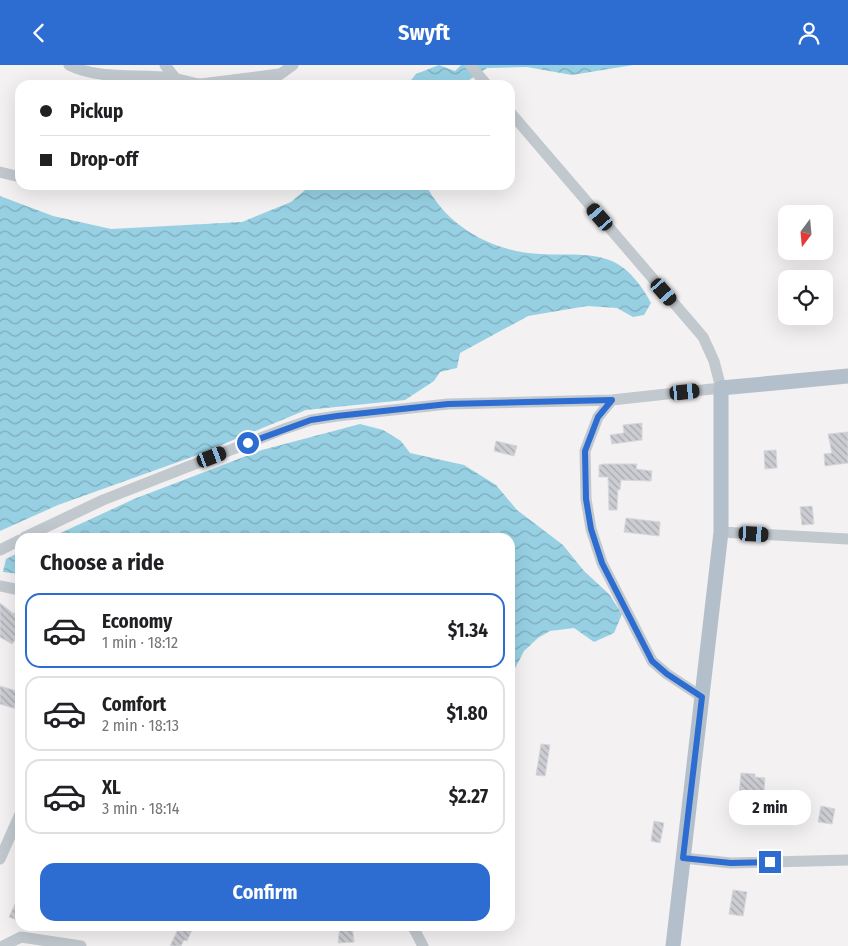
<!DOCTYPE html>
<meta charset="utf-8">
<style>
:root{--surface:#fff;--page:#f2f2f2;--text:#202124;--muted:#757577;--line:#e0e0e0;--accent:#2d6cd1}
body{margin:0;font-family:"Fira Sans Condensed",sans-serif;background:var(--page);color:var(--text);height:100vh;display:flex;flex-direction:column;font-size:19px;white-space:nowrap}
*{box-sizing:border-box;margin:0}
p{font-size:16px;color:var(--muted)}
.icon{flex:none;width:28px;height:28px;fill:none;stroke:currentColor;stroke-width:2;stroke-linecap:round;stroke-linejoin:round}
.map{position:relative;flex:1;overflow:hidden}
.sheet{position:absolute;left:15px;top:468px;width:500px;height:398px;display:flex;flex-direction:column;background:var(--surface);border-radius:15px;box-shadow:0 5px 20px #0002}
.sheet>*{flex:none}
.top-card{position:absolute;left:15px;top:15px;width:500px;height:110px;border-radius:15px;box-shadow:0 5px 20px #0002;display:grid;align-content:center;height:110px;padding:0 25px;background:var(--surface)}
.needle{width:32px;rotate:196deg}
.buttons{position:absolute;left:778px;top:140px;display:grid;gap:10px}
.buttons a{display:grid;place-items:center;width:55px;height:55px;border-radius:10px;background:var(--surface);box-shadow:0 5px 20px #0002;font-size:25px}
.end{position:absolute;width:22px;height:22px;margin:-11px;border:6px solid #2d6cd1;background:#fff;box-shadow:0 0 0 2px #fff}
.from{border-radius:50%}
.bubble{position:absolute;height:35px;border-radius:15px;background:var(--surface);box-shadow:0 5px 20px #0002;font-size:16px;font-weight:700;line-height:35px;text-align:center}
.car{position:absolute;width:15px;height:30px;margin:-15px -8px;border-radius:6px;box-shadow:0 0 4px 1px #0007;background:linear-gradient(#222 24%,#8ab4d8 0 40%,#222 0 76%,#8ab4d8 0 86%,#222 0)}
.top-card b{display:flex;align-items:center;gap:18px;height:48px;font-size:19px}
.top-card b+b{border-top:1px solid var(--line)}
.top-card i{width:12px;height:12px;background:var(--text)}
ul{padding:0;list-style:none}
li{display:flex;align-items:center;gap:15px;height:75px;margin:0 10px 8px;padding:0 15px;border:2px solid var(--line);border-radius:15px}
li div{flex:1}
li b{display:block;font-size:19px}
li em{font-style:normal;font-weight:700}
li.active{border-color:var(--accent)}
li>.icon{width:45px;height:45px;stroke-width:1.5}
h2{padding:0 25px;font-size:22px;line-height:60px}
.button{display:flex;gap:10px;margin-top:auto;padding:10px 25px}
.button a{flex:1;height:58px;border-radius:15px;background:var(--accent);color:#fff;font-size:20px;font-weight:700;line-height:58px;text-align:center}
header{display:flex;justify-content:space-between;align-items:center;height:65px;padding:0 25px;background:var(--accent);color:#fff;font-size:22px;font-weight:700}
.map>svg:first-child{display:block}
</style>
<header><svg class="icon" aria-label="back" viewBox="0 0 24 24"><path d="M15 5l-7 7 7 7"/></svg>Swyft<svg class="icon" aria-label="person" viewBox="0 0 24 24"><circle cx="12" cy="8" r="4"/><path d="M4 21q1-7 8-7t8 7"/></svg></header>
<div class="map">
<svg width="848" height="881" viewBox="0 0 848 881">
<defs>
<pattern id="water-waves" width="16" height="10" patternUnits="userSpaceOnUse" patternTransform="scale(1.25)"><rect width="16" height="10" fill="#97d0e3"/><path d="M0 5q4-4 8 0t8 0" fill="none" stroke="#7dabbb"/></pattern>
<pattern id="building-back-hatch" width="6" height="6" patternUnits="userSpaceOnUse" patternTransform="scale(1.25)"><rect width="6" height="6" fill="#cccdd3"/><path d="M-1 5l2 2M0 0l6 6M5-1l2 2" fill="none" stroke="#a8a9ae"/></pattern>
</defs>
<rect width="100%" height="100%" fill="#f3f1f1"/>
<path fill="url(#water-waves)" d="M 439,0 L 455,6 L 461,0 L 633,0 L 572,10 L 527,2 L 487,3 L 466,17 L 466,20 L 407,20 L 416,9 Z
M 311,120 L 426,120 C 448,163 494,187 541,189 C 566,191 592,186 616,198 C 631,206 643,223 651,238 L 644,250 L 633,252 L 617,243 L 587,241 L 528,251 L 460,288 L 457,303 L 440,307 L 434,316 L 405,335 L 306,345 L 192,392 L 58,440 L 0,466 L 0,131 L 53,151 L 111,164 L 242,157 L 291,137 Z
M 360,359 L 383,365 L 401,376 L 410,388 L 464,400 L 496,420 L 517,445 L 563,480 L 584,506 L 609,529 L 622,549 L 614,568 L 594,577 L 574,563 L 550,566 L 538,573 L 524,586 L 510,613 L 510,472 L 52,472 L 134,434 L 262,385 Z
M 20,487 L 20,509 L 3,507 L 6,494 Z"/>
<path fill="url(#building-back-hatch)" stroke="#d6d7dc" d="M 642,358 L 642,375 L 612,379 L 610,370 L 624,368 L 623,360 Z
M 848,367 L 848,398 L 825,401 L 824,389 L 832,388 L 828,369 Z
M 496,376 L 517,381 L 514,391 L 494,386 Z
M 776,385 L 777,403 L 765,404 L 764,386 Z
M 604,399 L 637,399 L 636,404 L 652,406 L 651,416 L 621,415 L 620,425 L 618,424 L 617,445 L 609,445 L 608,412 L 599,412 L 599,400 Z
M 812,441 L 814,459 L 802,460 L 800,442 Z
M 626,453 L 660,457 L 659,471 L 624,467 Z
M 20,536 L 20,568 L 12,579 L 0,572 L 0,538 L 14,549 Z
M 0,621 L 20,627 L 20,645 L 0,639 Z
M 541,679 L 550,680 L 545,711 L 536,710 Z
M 741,708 L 755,709 L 755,712 L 765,713 L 764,727 L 761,727 L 761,732 L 739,731 Z
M 821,741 L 835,744 L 832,759 L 818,757 Z
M 654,756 L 664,758 L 660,778 L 651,776 Z
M 733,825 L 747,827 L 743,851 L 729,849 Z
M 20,828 L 20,856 L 9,852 Z
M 180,860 L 194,860 L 187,876 L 184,875 L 181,881 L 170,881 Z
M 340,860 L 352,860 L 354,877 L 338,878 Z"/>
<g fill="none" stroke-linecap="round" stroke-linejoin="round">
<path stroke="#c1c8ce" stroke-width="11" d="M 69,0 C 102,16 139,8 174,13 C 183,15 191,18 201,19 L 279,9
M 165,0 L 176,14
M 470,0 L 487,20
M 265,20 L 293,0
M 0,107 L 20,112
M 612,335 L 598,352 L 585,386 L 586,434 L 591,464 L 602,498 L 652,596 L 667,609 L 702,632
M 721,467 L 848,474
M 25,472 L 103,435 L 284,364 L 311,355 L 337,351 L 448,339 L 612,335 L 721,323 L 714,296 L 703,272 L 510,47
M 0,485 L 20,475
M 0,521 L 20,525
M 683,793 L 731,798 L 848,795
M 0,794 L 20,749
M 412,860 L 423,881
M 3,881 L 21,872 L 81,881"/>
<path stroke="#b4bfcc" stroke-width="15" d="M 673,881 L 721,467 L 721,323 L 848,311"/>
</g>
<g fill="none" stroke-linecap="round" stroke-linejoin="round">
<path stroke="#2d6cd1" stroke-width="6" d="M 248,378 L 311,355 L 337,351 L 448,339 L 612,335 L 598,352 L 585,386 L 586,434 L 591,464 L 602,498 L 652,596 L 667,609 L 702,632 L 683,793 L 731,798 L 770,797"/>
</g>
</svg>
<div class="buttons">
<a><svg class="needle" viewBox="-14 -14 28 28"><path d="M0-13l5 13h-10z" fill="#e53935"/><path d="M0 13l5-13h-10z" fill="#757577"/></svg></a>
<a><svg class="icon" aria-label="locate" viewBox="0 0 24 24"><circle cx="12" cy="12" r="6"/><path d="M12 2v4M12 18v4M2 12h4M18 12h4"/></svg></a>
</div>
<i class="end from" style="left:248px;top:378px"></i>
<i class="end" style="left:770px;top:797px"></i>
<div class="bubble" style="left:729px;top:725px;width:82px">2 min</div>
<i class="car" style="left:600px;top:152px;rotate:319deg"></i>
<i class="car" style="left:664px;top:227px;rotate:139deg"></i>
<i class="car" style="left:685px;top:327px;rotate:84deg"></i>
<i class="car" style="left:212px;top:392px;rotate:69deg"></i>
<i class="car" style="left:754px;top:469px;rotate:93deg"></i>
<div class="top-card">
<b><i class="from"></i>Pickup</b>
<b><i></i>Drop-off</b>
</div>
<section class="sheet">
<h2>Choose a ride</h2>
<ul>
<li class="active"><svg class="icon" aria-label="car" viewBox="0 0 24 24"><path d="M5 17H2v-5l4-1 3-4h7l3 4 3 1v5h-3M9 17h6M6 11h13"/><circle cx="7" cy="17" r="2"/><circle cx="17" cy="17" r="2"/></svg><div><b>Economy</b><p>1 min · 18:12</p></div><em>$1.34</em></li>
<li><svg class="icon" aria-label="car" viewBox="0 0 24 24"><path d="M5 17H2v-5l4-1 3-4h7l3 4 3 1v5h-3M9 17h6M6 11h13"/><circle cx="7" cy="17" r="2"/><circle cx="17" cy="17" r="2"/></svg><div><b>Comfort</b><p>2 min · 18:13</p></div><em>$1.80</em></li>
<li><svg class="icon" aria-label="car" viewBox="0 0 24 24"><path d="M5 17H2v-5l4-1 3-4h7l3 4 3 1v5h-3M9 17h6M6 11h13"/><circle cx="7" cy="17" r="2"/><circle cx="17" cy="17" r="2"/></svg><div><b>XL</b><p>3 min · 18:14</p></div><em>$2.27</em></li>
</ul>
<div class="button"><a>Confirm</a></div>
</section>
</div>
